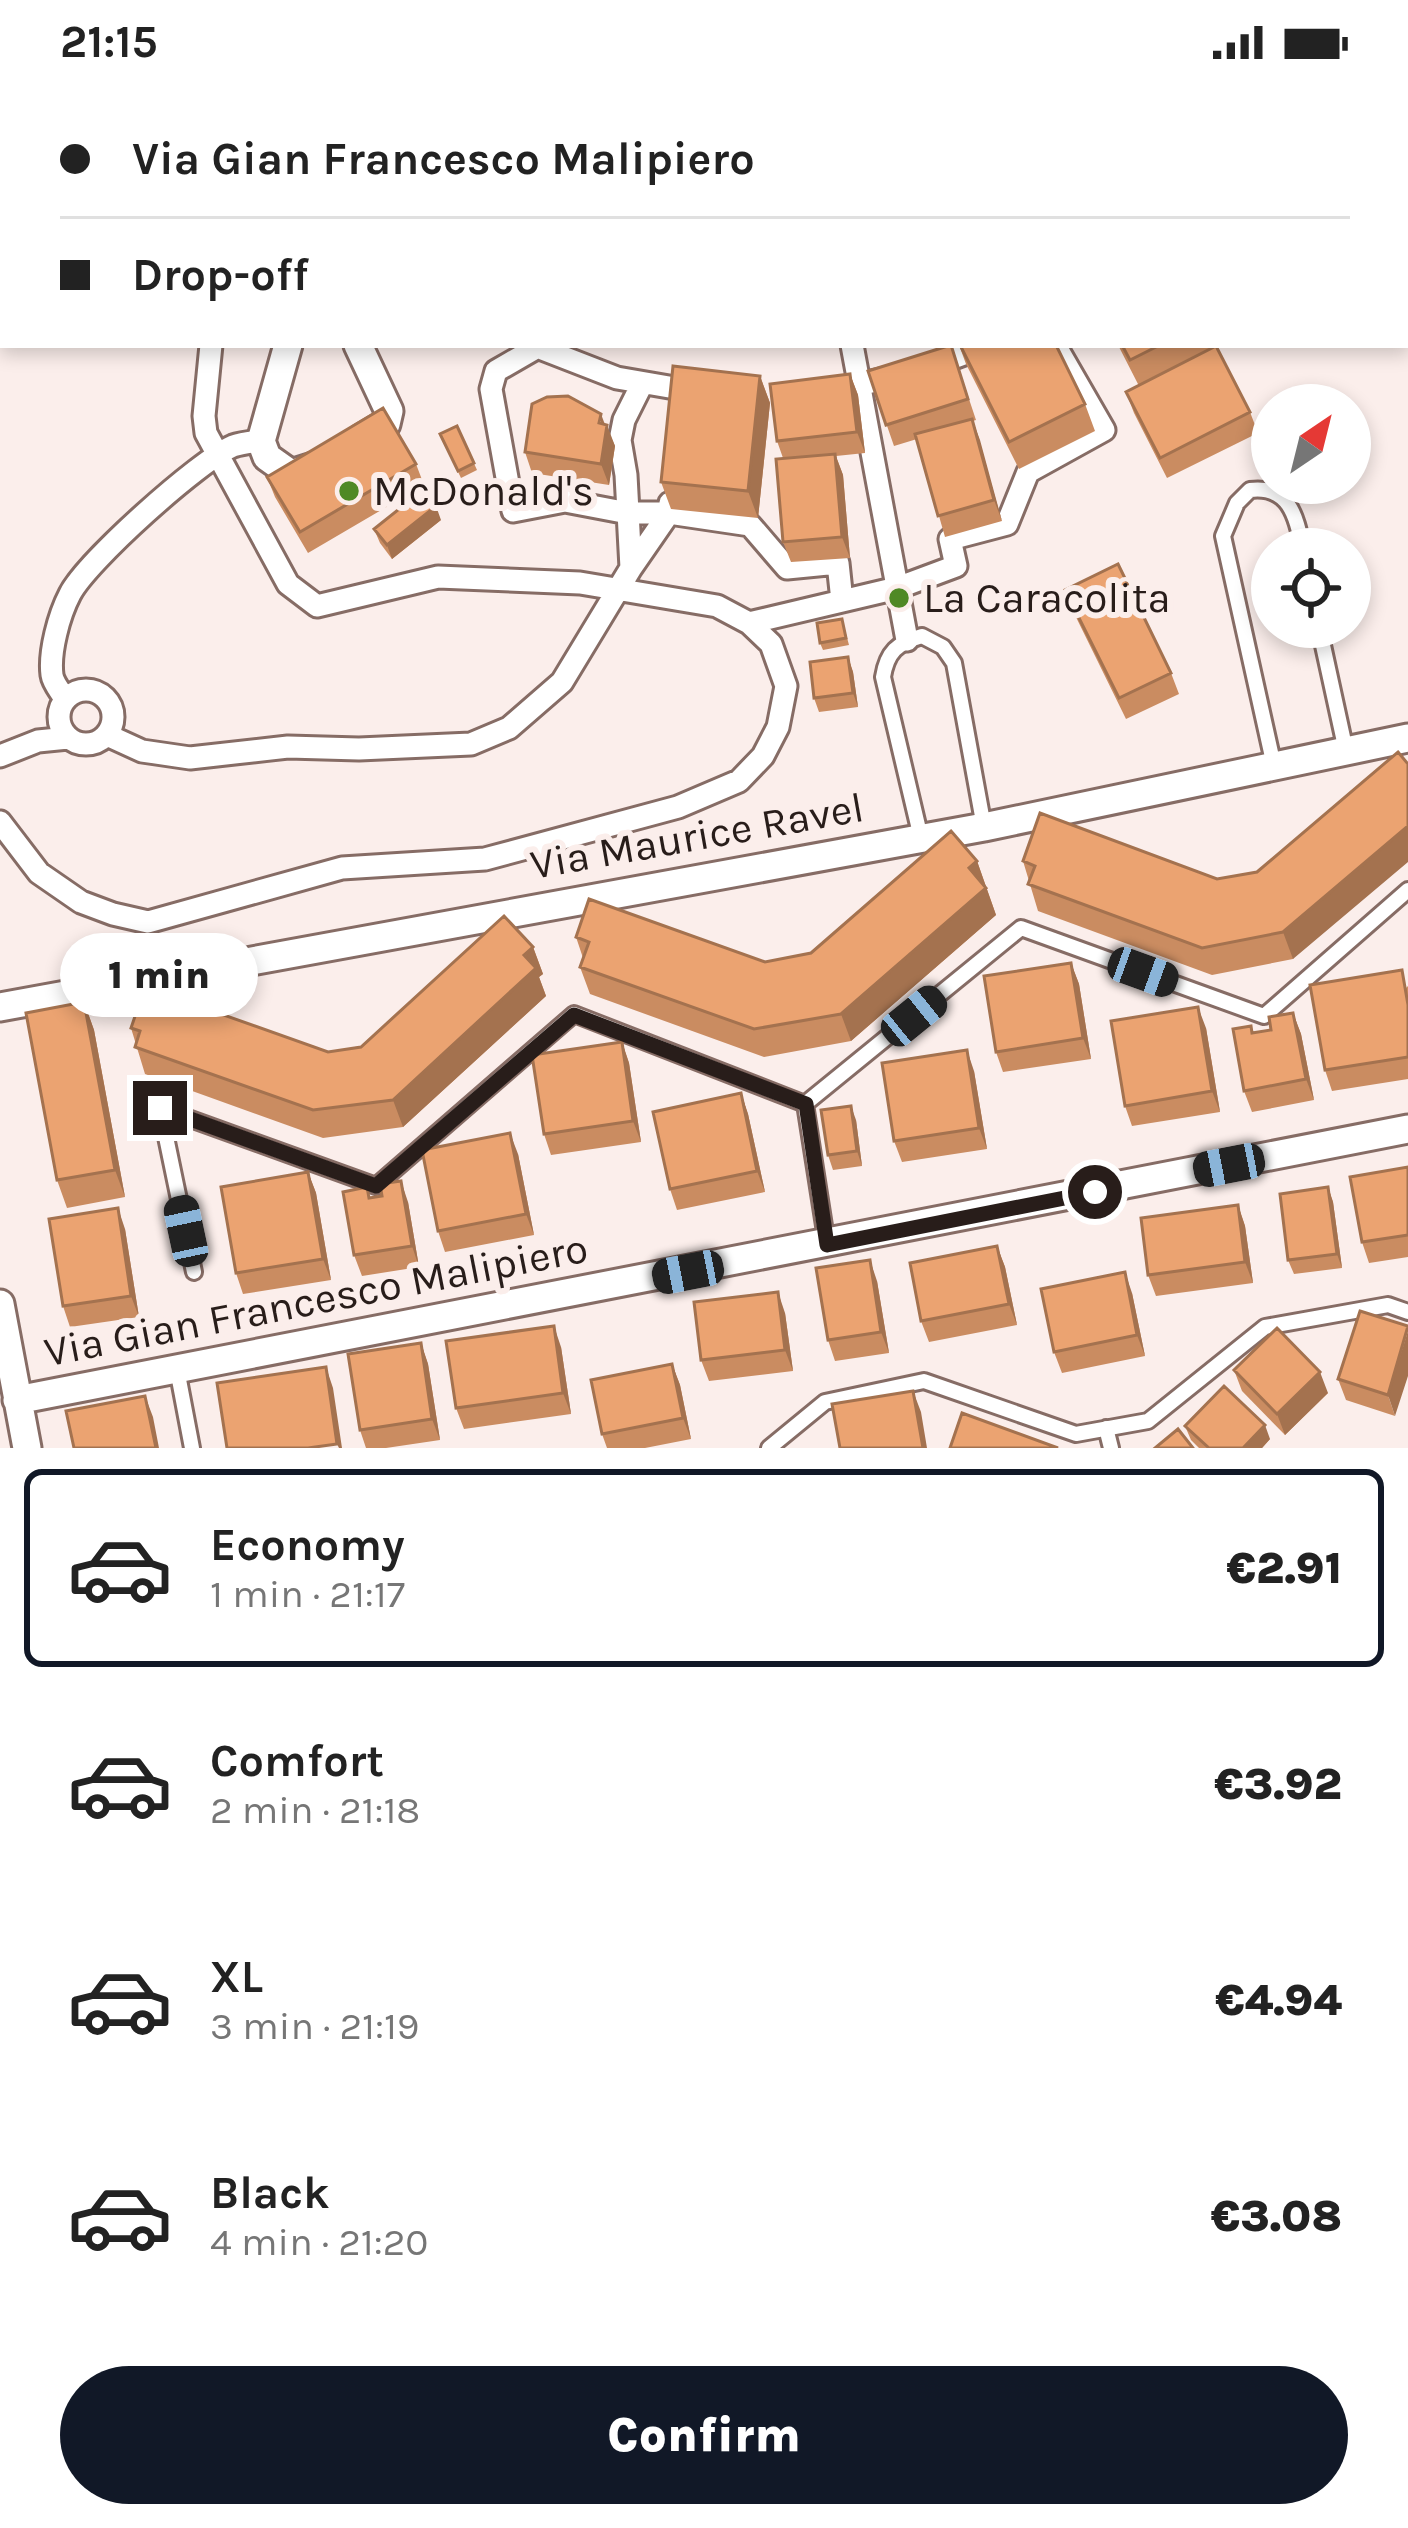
<!DOCTYPE html>
<meta charset="utf-8">
<style>
:root{--surface:#fff;--page:#f2f2f2;--text:#222;--muted:#767676;--line:#e0e0e0;--accent:#111827}
body{margin:0;font-family:Karla,sans-serif;background:var(--page);color:var(--text);height:100vh;display:flex;flex-direction:column;font-size:45px;white-space:nowrap}
*{box-sizing:border-box;margin:0}
p{font-size:39px;color:var(--muted)}
.icon{flex:none;width:66px;height:66px;fill:none;stroke:currentColor;stroke-width:2;stroke-linecap:round;stroke-linejoin:round}
.map{position:relative;height:1364px;overflow:hidden}
.panel{display:flex;flex-direction:column;background:var(--surface);flex:1}
.panel>*{flex:none}
.banner{position:absolute;left:0px;top:0px;width:1410px;height:264px;box-shadow:0 6px 18px #0003;display:grid;align-content:center;height:264px;padding:0 60px;background:var(--surface)}
.needle{width:78px;rotate:35deg}
.tools{position:absolute;left:1251px;top:300px;display:grid;gap:24px}
.tools a{display:grid;place-items:center;width:120px;height:120px;border-radius:50%;background:var(--surface);box-shadow:0 6px 18px #0003;font-size:60px}
.end{position:absolute;width:54px;height:54px;margin:-27px;border:15px solid #281d1a;background:#fff;box-shadow:0 0 0 6px #fff}
.from{border-radius:50%}
.bubble{position:absolute;height:84px;border-radius:42px;background:var(--surface);box-shadow:0 6px 18px #0003;font-size:39px;font-weight:800;line-height:84px;text-align:center}
.car{position:absolute;width:36px;height:72px;margin:-36px -18px;border-radius:15px;box-shadow:0 0 9px 3px #0007;background:linear-gradient(#222 24%,#8ab4d8 0 40%,#222 0 76%,#8ab4d8 0 86%,#222 0)}
.banner b{display:flex;align-items:center;gap:42px;height:114px;font-size:45px}
.banner b+b{border-top:3px solid var(--line)}
.banner i{width:30px;height:30px;background:var(--text)}
ul{padding:21px 0 0;list-style:none}
li{display:flex;align-items:center;gap:36px;height:198px;margin:0 24px 18px;padding:0 36px;border:6px solid transparent;border-radius:18px}
li div{flex:1}
li b{display:block;font-size:45px}
li em{font-style:normal;font-weight:800}
li.active{border-color:var(--accent)}
li>.icon{width:108px;height:108px;stroke-width:1.5}
.cta{display:flex;gap:24px;margin-top:auto;padding:24px 60px}
.cta a{flex:1;height:138px;border-radius:72px;background:var(--accent);color:#fff;font-size:48px;font-weight:800;line-height:138px;text-align:center}
.status{display:flex;justify-content:space-between;align-items:center;height:84px;padding:0 60px;background:var(--surface);direction:ltr}
.status svg{height:33px;fill:currentColor}
.map>svg:first-child{display:block}
</style>
<div class="status"><b>21:15</b><svg viewBox="0 0 49 12"><path d="M0 12V9h3v3zM5 12V6h3v6zM10 12V3h3v9zM15 12V0h3v12zM26 1h20v11H26zM47 4h2v5h-2z"/></svg></div>
<div class="map">
<svg width="1408" height="1364" viewBox="0 0 1408 1364">
<rect width="100%" height="100%" fill="#fbeeeb"/>
<g fill="none" stroke-linecap="round" stroke-linejoin="round">
<g stroke="#866c65" stroke-width="20">
<path id="service" d="M 1319,543 L 1346,667
M 1274,682 L 1223,452 L 1237,419 L 1250,406 C 1290,401 1296,433 1303,465
M 921,754 L 883,593 C 887,568 897,559 922,552 L 943,563 L 954,579 L 984,743
M 805,1020 L 827,1161
M 194,1188 L 160,1024 L 376,1102 L 574,930 L 805,1020 L 1021,844 L 1264,932 L 1408,806
M 177,1285 L 192,1364
M 1106,1344 L 1111,1364
M 769,1364 L 825,1318 L 924,1297 L 1076,1350 L 1148,1337 L 1265,1243 L 1388,1221 L 1408,1228"/>
</g>
<g stroke="#866c65" stroke-width="27">
<path id="pedestrian" d="M 0,136 L 3,135
M 532,261 L 617,294 L 698,308
M 852,261 L 907,556
M 536,264 L 496,287 L 491,305 L 513,427 L 565,417 L 628,429 L 669,429 L 750,441 L 787,484 L 838,479 L 842,517
M 929,283 L 988,261
M 830,307 L 899,292
M 631,484 L 669,429 L 670,419
M 749,539 L 897,504 L 956,482 L 950,455 L 1007,440 L 1028,388 L 1104,346 L 1055,261
M59 633a27 27 0 1 1 54 0a27 27 0 1 1-54 0Z
M 65,615 C 61,608 53,599 52,591 C 49,568 59,531 70,510 C 87,477 199,377 233,362 C 241,359 252,358 261,357
M 107,651 L 142,667 L 190,674 L 288,663 L 359,665 L 471,660 L 509,644 L 562,598 L 631,484 L 626,391 L 620,356 L 624,336 L 642,300
M 0,672 L 38,657 L 68,654
M 0,738 L 39,789 L 81,818 L 113,830 L 148,838 L 342,784 L 485,775 L 678,723 L 739,697 L 763,672 L 778,643 L 786,602 L 771,560 L 749,539 L 717,522 L 580,499 L 438,493 L 317,522 L 288,500 L 206,349 L 204,332 L 211,261"/>
</g>
<g stroke="#866c65" stroke-width="33">
<path id="minor" d="M 753,3 L 768,0
M 1161,3 L 1162,0
M 288,261 L 261,357 L 267,373 L 291,390 L 313,383
M 358,261 L 389,327 L 386,340 L 361,355
M 0,923 L 984,743 L 1408,654
M 0,1220 L 27,1364
M 17,1316 L 1408,1045"/>
</g>
<g stroke="#866c65" stroke-width="42">
<path id="tertiary" d="M 66,3 L 82,0
M 0,15 L 3,15"/>
</g>
<use href="#service" stroke="#fff" stroke-width="14"/>
<use href="#pedestrian" stroke="#fff" stroke-width="21"/>
<use href="#minor" stroke="#fff" stroke-width="27"/>
<use href="#tertiary" stroke="#fff" stroke-width="36"/>
</g>
<path fill="#ca8c61" d="M 951,261 L 976,336 L 973,337 L 1002,437 L 945,453 L 917,355 L 894,362 L 868,287 Z
M 959,261 L 1085,320 L 1095,347 L 1019,385 L 966,280 Z
M 1118,261 L 1224,261 L 1217,264 L 1250,328 L 1258,349 L 1167,394 L 1134,329 L 1126,308 L 1139,302 Z
M 850,290 L 858,311 L 865,369 L 836,372 L 843,391 L 850,474 L 791,478 L 783,458 L 783,374 L 777,357 Z
M 760,292 L 770,319 L 758,434 L 671,425 L 661,398 Z
M 605,340 L 615,362 L 609,401 L 532,389 L 525,368 Z
M 457,342 L 477,386 L 461,394 L 443,357 Z
M 416,380 L 424,401 L 308,469 L 275,413 L 267,393 Z
M 441,436 L 392,475 L 380,459 L 374,445 Z
M 1065,506 L 1171,589 L 1179,610 L 1126,635 L 1073,527 Z
M 842,535 L 849,561 L 823,566 L 820,559 Z
M 848,573 L 853,588 L 858,623 L 819,628 L 814,614 Z
M 1398,668 L 1293,875 L 1212,891 L 1038,827 L 1023,777 L 1217,795 L 1257,788 Z
M 977,777 L 996,831 L 851,957 L 764,973 L 590,910 L 580,883 L 583,874 L 576,853 L 765,878 L 811,869 Z
M 533,863 L 543,890 L 539,893 L 546,912 L 403,1043 L 323,1054 L 145,990 L 131,944 L 328,968 L 361,963 Z
M 1071,879 L 1079,900 L 1091,975 L 1003,988 L 996,968 Z
M 1408,902 L 1408,995 L 1332,1007 L 1325,986 Z
M 84,918 L 94,946 L 125,1113 L 67,1124 L 57,1096 Z
M 1293,929 L 1301,950 L 1314,1016 L 1252,1028 L 1244,1007 L 1251,942 L 1254,949 L 1271,946 Z
M 1206,944 L 1220,1028 L 1132,1042 L 1125,1022 Z
M 622,958 L 629,979 L 641,1058 L 551,1071 L 544,1050 Z
M 974,987 L 987,1065 L 902,1078 L 894,1057 Z
M 741,1009 L 748,1030 L 765,1108 L 677,1126 L 670,1105 Z
M 856,1036 L 862,1082 L 833,1086 L 828,1071 Z
M 518,1070 L 534,1151 L 445,1168 L 438,1147 Z
M 1408,1083 L 1408,1173 L 1369,1179 L 1362,1158 Z
M 308,1088 L 316,1109 L 331,1196 L 243,1210 L 236,1189 Z
M 1328,1103 L 1333,1118 L 1342,1184 L 1294,1190 L 1288,1176 Z
M 382,1112 L 408,1118 L 419,1183 L 362,1192 L 354,1171 L 371,1114 Z
M 1238,1121 L 1245,1142 L 1253,1199 L 1156,1212 L 1148,1191 Z
M 125,1145 L 139,1233 L 70,1243 L 63,1222 Z
M 997,1162 L 1005,1183 L 1017,1241 L 929,1258 L 921,1237 Z
M 877,1197 L 889,1269 L 835,1277 L 828,1256 Z
M 1132,1209 L 1145,1272 L 1062,1289 L 1054,1268 Z
M 1360,1227 L 1395,1332 L 1346,1316 L 1338,1295 Z
M 785,1229 L 793,1287 L 709,1297 L 701,1276 Z
M 421,1259 L 428,1280 L 440,1356 L 386,1364 L 366,1364 L 360,1346 Z
M 561,1263 L 571,1330 L 464,1345 L 456,1324 Z
M 672,1280 L 680,1301 L 691,1355 L 645,1364 L 607,1364 L 602,1350 Z
M 1234,1286 L 1328,1309 L 1285,1351 L 1242,1307 Z
M 1185,1342 L 1270,1355 L 1262,1364 L 1199,1364 L 1191,1356 Z"/>
<path fill="#a4724f" d="M 850,290 L 858,311 L 865,369 L 857,348 Z
M 760,292 L 770,319 L 758,434 L 748,407 Z
M 601,330 L 607,346 L 607,341 L 615,362 L 609,401 L 601,380 Z
M 972,335 L 980,356 L 1002,437 L 994,416 Z
M 835,370 L 843,391 L 850,474 L 842,453 Z
M 436,422 L 441,436 L 392,475 L 387,461 Z
M 848,573 L 853,588 L 858,623 L 853,609 Z
M 1408,742 L 1408,778 L 1293,875 L 1283,848 Z
M 977,777 L 996,831 L 851,957 L 841,930 Z
M 533,863 L 543,890 L 539,893 L 546,912 L 403,1043 L 393,1016 Z
M 1071,879 L 1079,900 L 1091,975 L 1083,954 Z
M 84,918 L 94,946 L 125,1113 L 115,1086 Z
M 1198,923 L 1206,944 L 1220,1028 L 1212,1007 Z
M 1293,929 L 1301,950 L 1314,1016 L 1306,995 Z
M 622,958 L 629,979 L 641,1058 L 633,1037 Z
M 967,966 L 974,987 L 987,1065 L 979,1044 Z
M 741,1009 L 748,1030 L 765,1108 L 757,1087 Z
M 851,1022 L 856,1036 L 862,1082 L 857,1067 Z
M 510,1049 L 518,1070 L 534,1151 L 526,1130 Z
M 308,1088 L 316,1109 L 331,1196 L 323,1175 Z
M 401,1097 L 408,1118 L 419,1183 L 412,1162 Z
M 1328,1103 L 1333,1118 L 1342,1184 L 1337,1170 Z
M 1238,1121 L 1245,1142 L 1253,1199 L 1245,1178 Z
M 118,1124 L 125,1145 L 139,1233 L 131,1212 Z
M 997,1162 L 1005,1183 L 1017,1241 L 1009,1220 Z
M 870,1176 L 877,1197 L 889,1269 L 881,1248 Z
M 1125,1188 L 1132,1209 L 1145,1272 L 1137,1251 Z
M 778,1208 L 785,1229 L 793,1287 L 785,1266 Z
M 554,1242 L 561,1263 L 571,1330 L 563,1309 Z
M 1408,1247 L 1408,1292 L 1395,1332 L 1388,1311 Z
M 421,1259 L 428,1280 L 440,1356 L 432,1335 Z
M 672,1280 L 680,1301 L 691,1355 L 683,1334 Z
M 326,1283 L 333,1304 L 342,1364 L 339,1364 L 337,1360 Z
M 1320,1288 L 1328,1309 L 1285,1351 L 1277,1330 Z
M 913,1307 L 921,1328 L 927,1364 L 923,1364 Z
M 145,1312 L 153,1333 L 159,1364 L 156,1364 Z
M 1265,1341 L 1270,1355 L 1262,1364 L 1243,1364 Z"/>
<path fill="#eba371" stroke="#a4724f" stroke-width="3" d="M 951,261 L 968,315 L 886,341 L 868,287 Z
M 960,261 L 1056,261 L 1085,320 L 1009,358 Z
M 1122,261 L 1160,261 L 1130,276 Z
M 1216,262 L 1250,328 L 1160,374 L 1126,308 Z
M 673,282 L 760,292 L 748,407 L 661,398 Z
M 850,290 L 857,348 L 777,357 L 770,300 Z
M 568,312 L 601,330 L 599,339 L 607,341 L 601,380 L 525,368 L 532,320 L 547,313 Z
M 383,324 L 416,380 L 300,448 L 267,393 Z
M 972,335 L 994,416 L 938,432 L 915,350 Z
M 457,342 L 474,379 L 458,387 L 440,350 Z
M 835,370 L 842,453 L 783,458 L 776,375 Z
M 423,406 L 436,422 L 387,461 L 374,445 Z
M 1118,480 L 1171,589 L 1119,614 L 1065,506 Z
M 842,535 L 846,554 L 820,559 L 817,539 Z
M 848,573 L 853,609 L 814,614 L 810,578 Z
M 1398,668 L 1408,680 L 1408,742 L 1283,848 L 1202,864 L 1028,800 L 1035,782 L 1023,777 L 1040,729 L 1217,795 L 1257,788 Z
M 951,747 L 977,777 L 969,784 L 986,804 L 841,930 L 754,945 L 580,883 L 589,858 L 576,853 L 589,815 L 765,878 L 811,869 Z
M 504,832 L 533,863 L 524,871 L 536,884 L 393,1016 L 313,1026 L 135,963 L 140,947 L 131,944 L 145,903 L 328,968 L 361,963 Z
M 1071,879 L 1083,954 L 996,968 L 984,892 Z
M 1402,886 L 1408,921 L 1408,973 L 1325,986 L 1310,901 Z
M 84,918 L 115,1086 L 57,1096 L 26,929 Z
M 1198,923 L 1212,1007 L 1125,1022 L 1111,937 Z
M 1293,929 L 1306,995 L 1244,1007 L 1233,945 L 1251,942 L 1252,949 L 1271,946 L 1269,933 Z
M 622,958 L 633,1037 L 544,1050 L 532,971 Z
M 967,966 L 979,1044 L 894,1057 L 882,979 Z
M 741,1009 L 757,1087 L 670,1105 L 653,1028 Z
M 851,1022 L 857,1067 L 828,1071 L 821,1026 Z
M 510,1049 L 526,1130 L 438,1147 L 422,1066 Z
M 1408,1083 L 1408,1151 L 1362,1158 L 1350,1093 Z
M 308,1088 L 323,1175 L 236,1189 L 221,1103 Z
M 401,1097 L 412,1162 L 354,1171 L 343,1108 L 367,1103 L 369,1114 L 382,1112 L 380,1100 Z
M 1328,1103 L 1337,1170 L 1288,1176 L 1280,1110 Z
M 1238,1121 L 1245,1178 L 1148,1191 L 1141,1134 Z
M 118,1124 L 131,1212 L 63,1222 L 49,1135 Z
M 997,1162 L 1009,1220 L 921,1237 L 910,1179 Z
M 870,1176 L 881,1248 L 828,1256 L 816,1184 Z
M 1125,1188 L 1137,1251 L 1054,1268 L 1041,1205 Z
M 778,1208 L 785,1266 L 701,1276 L 694,1218 Z
M 1360,1227 L 1408,1242 L 1388,1311 L 1338,1295 Z
M 554,1242 L 563,1309 L 456,1324 L 446,1257 Z
M 1277,1244 L 1320,1288 L 1277,1330 L 1234,1286 Z
M 421,1259 L 432,1335 L 360,1346 L 348,1270 Z
M 672,1280 L 683,1334 L 602,1350 L 591,1296 Z
M 326,1283 L 337,1360 L 308,1364 L 227,1364 L 217,1299 Z
M 1224,1302 L 1265,1341 L 1243,1364 L 1209,1364 L 1185,1342 Z
M 913,1307 L 923,1364 L 840,1364 L 832,1320 Z
M 145,1312 L 156,1364 L 74,1364 L 66,1327 Z
M 962,1329 L 1058,1364 L 950,1364 Z
M 1178,1345 L 1193,1364 L 1155,1364 Z"/>
<g fill="none" stroke-linecap="round" stroke-linejoin="round">
<path stroke="#281d1a" stroke-width="15" d="M 160,1024 L 376,1102 L 574,931 L 806,1020 L 827,1161 L 1095,1108"/>
</g>
<g fill="#4f8925" stroke="#fbeeeb" stroke-width="4.5">
<circle cx="349" cy="407" r="12"/>
<circle cx="899" cy="514" r="12"/>
</g>
<g text-anchor="middle" dominant-baseline="central" stroke-width="12" stroke-linejoin="round" paint-order="stroke">
<g font-size="42" fill="#281d1a" stroke="#fbeeeb" text-anchor="start">
<text x="373" y="407">McDonald's</text>
<text x="923" y="514">La Caracolita</text>
</g>
<g font-size="42" fill="#281d1a" stroke="#fbeeeb">
<text transform="translate(697 752) rotate(-10)">Via Maurice Ravel</text>
<text transform="translate(316 1216) rotate(-11)">Via Gian Francesco Malipiero</text>
</g>
</g>
</svg>
<div class="tools">
<a><svg class="needle" viewBox="-14 -14 28 28"><path d="M0-13l5 13h-10z" fill="#e53935"/><path d="M0 13l5-13h-10z" fill="#767676"/></svg></a>
<a><svg class="icon" aria-label="locate" viewBox="0 0 24 24"><circle cx="12" cy="12" r="6"/><path d="M12 2v4M12 18v4M2 12h4M18 12h4"/></svg></a>
</div>
<i class="end from" style="left:1095px;top:1108px"></i>
<i class="end" style="left:160px;top:1024px"></i>
<div class="bubble" style="left:60px;top:849px;width:198px">1 min</div>
<i class="car" style="left:1143px;top:888px;rotate:110deg"></i>
<i class="car" style="left:914px;top:932px;rotate:51deg"></i>
<i class="car" style="left:1229px;top:1081px;rotate:259deg"></i>
<i class="car" style="left:186px;top:1147px;rotate:348deg"></i>
<i class="car" style="left:688px;top:1188px;rotate:259deg"></i>
<div class="banner">
<b><i class="from"></i>Via Gian Francesco Malipiero</b>
<b><i></i>Drop-off</b>
</div>
</div>
<section class="panel">
<ul>
<li class="active"><svg class="icon" aria-label="car" viewBox="0 0 24 24"><path d="M5 17H2v-5l4-1 3-4h7l3 4 3 1v5h-3M9 17h6M6 11h13"/><circle cx="7" cy="17" r="2"/><circle cx="17" cy="17" r="2"/></svg><div><b>Economy</b><p>1 min · 21:17</p></div><em>€2.91</em></li>
<li><svg class="icon" aria-label="car" viewBox="0 0 24 24"><path d="M5 17H2v-5l4-1 3-4h7l3 4 3 1v5h-3M9 17h6M6 11h13"/><circle cx="7" cy="17" r="2"/><circle cx="17" cy="17" r="2"/></svg><div><b>Comfort</b><p>2 min · 21:18</p></div><em>€3.92</em></li>
<li><svg class="icon" aria-label="car" viewBox="0 0 24 24"><path d="M5 17H2v-5l4-1 3-4h7l3 4 3 1v5h-3M9 17h6M6 11h13"/><circle cx="7" cy="17" r="2"/><circle cx="17" cy="17" r="2"/></svg><div><b>XL</b><p>3 min · 21:19</p></div><em>€4.94</em></li>
<li><svg class="icon" aria-label="car" viewBox="0 0 24 24"><path d="M5 17H2v-5l4-1 3-4h7l3 4 3 1v5h-3M9 17h6M6 11h13"/><circle cx="7" cy="17" r="2"/><circle cx="17" cy="17" r="2"/></svg><div><b>Black</b><p>4 min · 21:20</p></div><em>€3.08</em></li>
</ul>
<div class="cta"><a>Confirm</a></div>
</section>
